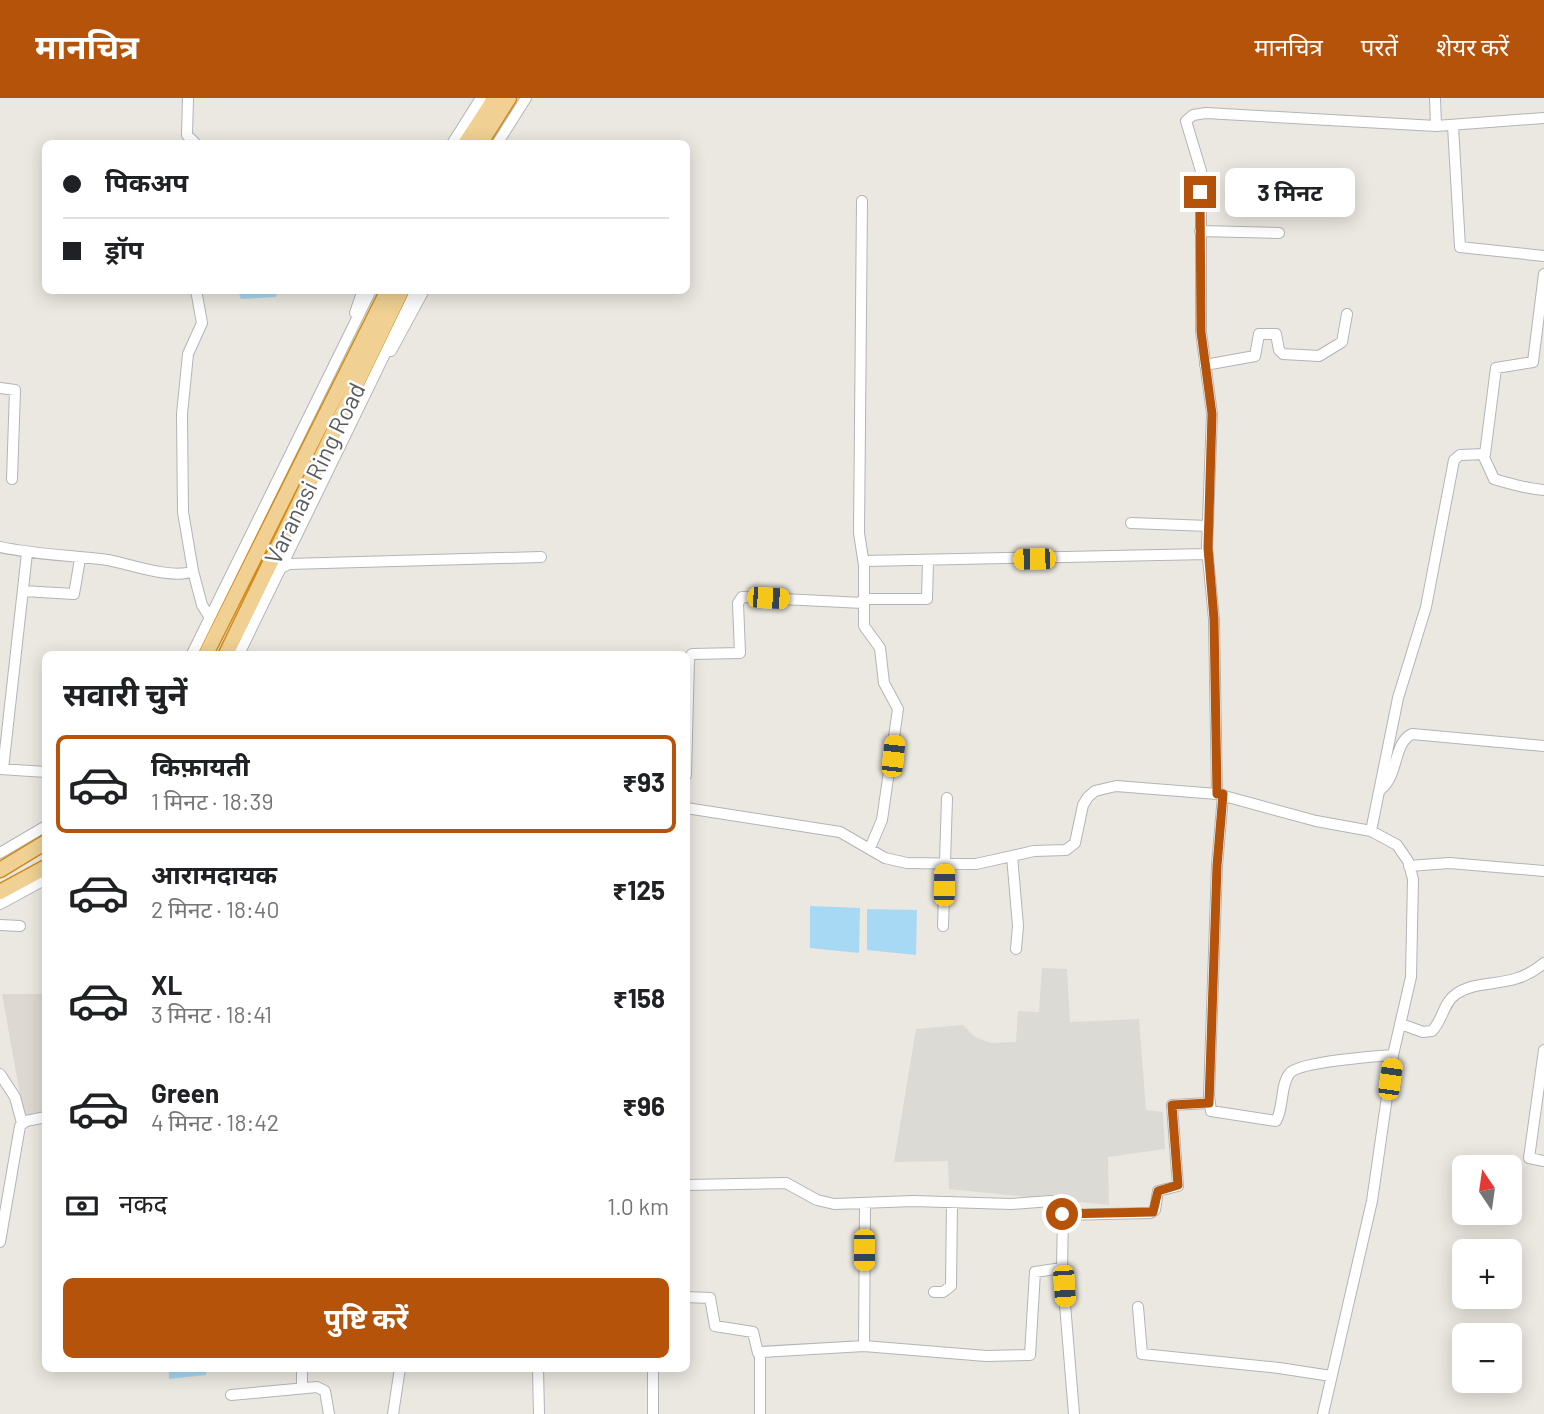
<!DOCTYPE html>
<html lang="hi">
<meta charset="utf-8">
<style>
:root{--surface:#fff;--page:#f2f2f2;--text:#202124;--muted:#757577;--line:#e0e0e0;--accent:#b45309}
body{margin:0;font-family:Barlow,"Noto Sans Devanagari",sans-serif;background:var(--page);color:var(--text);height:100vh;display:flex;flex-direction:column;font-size:26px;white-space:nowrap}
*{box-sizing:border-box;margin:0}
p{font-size:23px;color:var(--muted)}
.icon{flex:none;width:38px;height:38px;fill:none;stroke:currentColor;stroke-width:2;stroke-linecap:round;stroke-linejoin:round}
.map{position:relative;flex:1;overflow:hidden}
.details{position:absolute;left:42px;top:553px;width:648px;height:721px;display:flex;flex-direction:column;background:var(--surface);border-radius:10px;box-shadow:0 4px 18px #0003}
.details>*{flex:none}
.guide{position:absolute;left:42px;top:42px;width:648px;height:154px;border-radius:10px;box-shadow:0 4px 18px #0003;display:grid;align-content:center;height:154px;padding:0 21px;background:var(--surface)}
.needle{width:46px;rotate:347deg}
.tools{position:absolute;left:1452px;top:1057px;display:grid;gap:14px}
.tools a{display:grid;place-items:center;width:70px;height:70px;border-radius:10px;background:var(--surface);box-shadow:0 4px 18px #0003;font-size:35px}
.end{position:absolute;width:32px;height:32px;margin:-16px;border:9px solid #b45309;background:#fff;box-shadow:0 0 0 4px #fff}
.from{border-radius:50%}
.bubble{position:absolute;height:49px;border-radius:10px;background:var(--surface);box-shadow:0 4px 18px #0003;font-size:23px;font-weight:700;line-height:49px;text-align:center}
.car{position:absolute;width:21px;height:42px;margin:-21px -10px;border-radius:9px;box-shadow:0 0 5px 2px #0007;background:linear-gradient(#f5c518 24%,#345 0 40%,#f5c518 0 76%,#345 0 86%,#f5c518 0)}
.guide b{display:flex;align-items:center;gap:24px;height:66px;font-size:26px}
.guide b+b{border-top:2px solid var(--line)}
.guide i{width:18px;height:18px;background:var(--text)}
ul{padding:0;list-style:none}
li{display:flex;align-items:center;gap:21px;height:98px;margin:0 14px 10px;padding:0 7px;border:4px solid transparent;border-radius:10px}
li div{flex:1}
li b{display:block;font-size:26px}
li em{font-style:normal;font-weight:700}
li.on{border-color:var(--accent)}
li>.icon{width:63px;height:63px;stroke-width:1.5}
h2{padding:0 21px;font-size:32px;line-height:84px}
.pay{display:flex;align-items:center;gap:18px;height:77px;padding:0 21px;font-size:26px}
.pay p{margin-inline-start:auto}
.cta{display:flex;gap:14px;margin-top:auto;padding:14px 21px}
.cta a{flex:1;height:80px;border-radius:10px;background:var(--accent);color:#fff;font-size:28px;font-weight:700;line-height:80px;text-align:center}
header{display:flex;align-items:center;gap:42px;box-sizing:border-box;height:98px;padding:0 35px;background:var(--accent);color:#fff}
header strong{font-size:33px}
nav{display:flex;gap:38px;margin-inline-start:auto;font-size:24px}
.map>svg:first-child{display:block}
</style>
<header>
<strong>मानचित्र</strong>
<nav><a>मानचित्र</a><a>परतें</a><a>शेयर करें</a></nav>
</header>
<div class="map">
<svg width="1544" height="1316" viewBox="0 0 1544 1316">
<rect width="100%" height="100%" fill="#ebe8e1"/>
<path fill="#dcdad5" d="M 1042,870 L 1067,871 L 1070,924 L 1139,921 L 1146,1012 L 1163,1014 L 1165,1051 L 1108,1059 L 1109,1107 L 949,1091 L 948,1063 L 894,1064 L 916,931 L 963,927 L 975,939 L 991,945 L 1016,944 L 1018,913 L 1039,914 Z"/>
<path fill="#ddd9d2" d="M 2,896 L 45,896 L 45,1015 L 24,1019 Z"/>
<path fill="#a7d9f4" d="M 238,193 L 238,192 L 278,193 L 276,199 L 241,201 Z
M 810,808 L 860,810 L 859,855 L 810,850 Z
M 867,811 L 917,812 L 916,857 L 867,852 Z
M 169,1271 L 206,1271 L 206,1277 L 169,1281 Z"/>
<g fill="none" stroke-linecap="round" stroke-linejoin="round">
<g stroke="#b2b4b7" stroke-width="12">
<path id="minor" d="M 188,0 L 187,37 L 196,46
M 1435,0 L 1436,28
M 1453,28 L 1460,149 L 1544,158
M 452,46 L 481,0
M 497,46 L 526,0
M 862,103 L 859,435 L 864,467 L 864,528 L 880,550 L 884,585 L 898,611 L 882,722 L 870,750
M 1200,133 L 1279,135
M 355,215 L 363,192
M 391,253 L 424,192
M 1205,267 L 1255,258 L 1259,236 L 1276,236 L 1279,252 L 1283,256 L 1319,258 L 1342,244 L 1347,216
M 0,290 L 15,292 L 12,381
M 1483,357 L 1494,381 C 1511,386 1527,391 1544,392
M 1131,425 L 1208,428
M 0,449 C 38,457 71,457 108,462 C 130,466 173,482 193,473 L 183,414 L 182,316 L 188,256 L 202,225 L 196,192
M 864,463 L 1208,456
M 283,469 L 289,466 L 541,459
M 193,473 L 202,507 L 209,518
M 23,493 L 74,496 L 80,461
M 863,501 L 927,501 L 928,463
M 192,556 L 371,192
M 239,556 L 416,192
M 0,671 L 46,674
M 3,671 L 27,455
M 686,677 L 689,560 L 692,556 L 740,555 L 738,505 L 742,499 L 863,505
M 1381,691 C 1399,677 1393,645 1412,636 L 1544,648
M 1217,696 L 1214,521 L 1207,450 L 1212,316 L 1201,234 L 1201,73 L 1186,23 L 1193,17 L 1206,15 L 1436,28 L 1544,20
M 1223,697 L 1217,768 L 1209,998 L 1211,1013 L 1276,1023 C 1284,1010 1280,986 1290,975 C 1299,964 1376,958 1393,957
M 686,710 L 840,734 L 885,760 L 907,765 L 976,766 L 1034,753 L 1066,752 L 1075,745 L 1083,707 L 1088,699 L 1095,693 L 1116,688 L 1217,696 L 1316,723 L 1371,733 L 1397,747 L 1408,763 L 1413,781 L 1411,879 L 1393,957 L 1372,1103 L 1323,1316
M 1371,733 L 1398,600 L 1426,509 L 1454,362 L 1460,357 L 1485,356 L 1496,270 L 1533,264 L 1544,176
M 0,755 L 46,728
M 1012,758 L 1018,828 L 1016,851
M 1409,768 L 1449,765 L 1544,773
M 0,806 L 46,781
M 0,827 L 20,828
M 943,828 L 947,700
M 1401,926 L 1423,934 L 1432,933 C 1443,922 1443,905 1456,896 C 1480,879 1512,893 1544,865
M 1544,952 L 1529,1060 L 1544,1063
M 0,976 L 15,999 L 22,1025
M 686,1087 L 786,1085 L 817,1102 L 834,1106 L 913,1103 L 1011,1106 L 1051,1103 L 1060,1108 L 1063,1117 L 1150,1115 L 1155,1112 L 1158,1093 L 1178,1088 L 1172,1007 L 1209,1005
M 0,1144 L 20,1028 L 26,1023 L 46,1019
M 1062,1170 L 1074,1316
M 934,1194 L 943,1194 L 951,1188 L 952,1104
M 686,1199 L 710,1200 L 715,1228 L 753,1234 L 758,1255
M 1138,1209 L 1142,1256 L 1279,1270 L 1331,1278
M 864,1248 L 865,1106
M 302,1270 L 302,1289
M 538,1270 L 539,1316
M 231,1297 L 317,1289 L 325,1293 L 329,1316
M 393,1316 L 400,1270
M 653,1316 L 653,1270
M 760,1316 L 760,1254 L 864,1248 L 986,1258 L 1030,1257 L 1035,1174 L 1062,1170 L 1063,1117"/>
</g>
<g stroke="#d28a1a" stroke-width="17">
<path id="highway" d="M 465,46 L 495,0
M 480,46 L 509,0
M 206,556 L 388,192
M 226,556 L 402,192
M 0,772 L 46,744
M 0,794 L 46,769"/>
</g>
<use href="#minor" stroke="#fff" stroke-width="10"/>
<use href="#highway" stroke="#f0d193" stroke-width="14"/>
</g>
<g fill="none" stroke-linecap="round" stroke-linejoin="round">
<path stroke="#b45309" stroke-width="9" d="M 1062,1116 L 1153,1114 L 1158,1093 L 1178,1087 L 1172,1007 L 1209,1005 L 1217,768 L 1223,696 L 1217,696 L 1214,521 L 1208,450 L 1212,316 L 1201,234 L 1200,94"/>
</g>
<g text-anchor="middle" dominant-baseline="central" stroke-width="5" stroke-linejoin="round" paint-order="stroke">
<g font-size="24" fill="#5a5d60" stroke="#fff">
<text transform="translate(314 375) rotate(-64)">Varanasi Ring Road</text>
</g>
</g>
</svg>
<div class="tools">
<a><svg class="needle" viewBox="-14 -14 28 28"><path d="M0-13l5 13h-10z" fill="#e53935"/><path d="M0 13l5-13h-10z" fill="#757577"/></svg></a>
<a>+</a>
<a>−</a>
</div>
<i class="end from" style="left:1062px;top:1116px"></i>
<i class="end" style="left:1200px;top:94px"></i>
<div class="bubble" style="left:1225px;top:70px;width:130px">3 मिनट</div>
<i class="car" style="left:1034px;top:461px;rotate:269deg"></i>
<i class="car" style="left:768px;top:500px;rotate:93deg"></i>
<i class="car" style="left:893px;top:658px;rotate:6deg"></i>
<i class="car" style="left:944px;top:787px;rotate:1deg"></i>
<i class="car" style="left:1390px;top:981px;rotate:8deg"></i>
<i class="car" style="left:864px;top:1152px;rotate:180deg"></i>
<i class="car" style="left:1064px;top:1188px;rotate:176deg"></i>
<div class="guide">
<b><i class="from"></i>पिकअप</b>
<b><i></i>ड्रॉप</b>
</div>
<section class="details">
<h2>सवारी चुनें</h2>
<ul>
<li class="on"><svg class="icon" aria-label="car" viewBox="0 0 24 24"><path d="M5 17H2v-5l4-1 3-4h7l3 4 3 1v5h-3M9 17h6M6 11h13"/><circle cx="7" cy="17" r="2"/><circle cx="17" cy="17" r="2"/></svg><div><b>किफ़ायती</b><p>1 मिनट · 18:39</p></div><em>₹93</em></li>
<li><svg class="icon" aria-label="car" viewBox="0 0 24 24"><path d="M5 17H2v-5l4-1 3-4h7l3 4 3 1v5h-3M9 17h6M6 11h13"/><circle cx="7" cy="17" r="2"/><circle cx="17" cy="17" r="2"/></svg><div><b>आरामदायक</b><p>2 मिनट · 18:40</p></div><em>₹125</em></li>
<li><svg class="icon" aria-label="car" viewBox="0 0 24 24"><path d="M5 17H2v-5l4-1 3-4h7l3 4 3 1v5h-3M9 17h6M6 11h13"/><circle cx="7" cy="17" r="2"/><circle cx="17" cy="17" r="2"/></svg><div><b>XL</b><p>3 मिनट · 18:41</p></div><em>₹158</em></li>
<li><svg class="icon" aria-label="car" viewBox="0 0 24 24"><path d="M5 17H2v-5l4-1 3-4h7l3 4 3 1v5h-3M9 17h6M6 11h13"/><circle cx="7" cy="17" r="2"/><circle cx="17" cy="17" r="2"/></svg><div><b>Green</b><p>4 मिनट · 18:42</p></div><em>₹96</em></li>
</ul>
<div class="pay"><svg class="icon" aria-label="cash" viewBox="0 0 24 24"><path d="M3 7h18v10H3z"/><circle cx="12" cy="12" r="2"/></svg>नकद<p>1.0 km</p></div>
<div class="cta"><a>पुष्टि करें</a></div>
</section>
</div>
